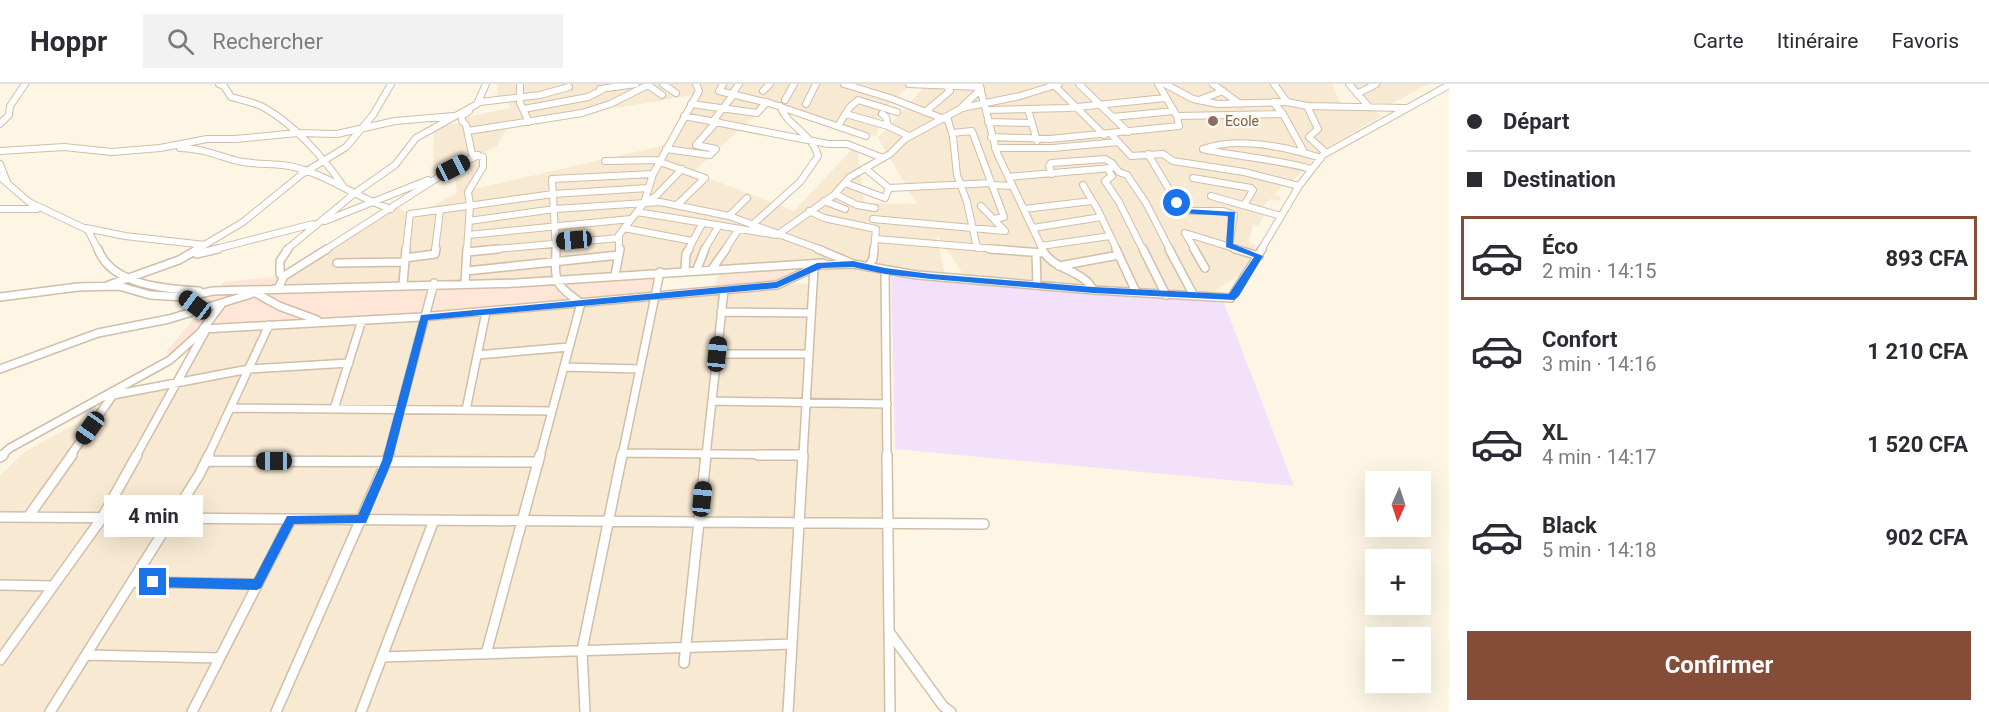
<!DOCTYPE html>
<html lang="fr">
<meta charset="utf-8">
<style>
:root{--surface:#fff;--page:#f2f2f3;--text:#2b2b33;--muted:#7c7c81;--line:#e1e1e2;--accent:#854c38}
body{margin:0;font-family:Roboto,sans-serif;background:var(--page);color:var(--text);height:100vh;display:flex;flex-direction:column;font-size:22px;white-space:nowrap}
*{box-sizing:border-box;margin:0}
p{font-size:20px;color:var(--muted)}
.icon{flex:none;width:33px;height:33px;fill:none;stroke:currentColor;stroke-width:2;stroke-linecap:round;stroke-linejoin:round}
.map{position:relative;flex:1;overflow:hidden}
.drawer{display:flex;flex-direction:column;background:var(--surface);width:540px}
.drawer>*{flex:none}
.top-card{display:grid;align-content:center;height:132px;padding:0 18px;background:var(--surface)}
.needle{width:39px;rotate:183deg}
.buttons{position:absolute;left:1365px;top:387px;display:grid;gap:12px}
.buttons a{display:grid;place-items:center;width:66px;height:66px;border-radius:0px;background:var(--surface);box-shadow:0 6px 24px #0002;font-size:30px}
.end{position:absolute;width:27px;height:27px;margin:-14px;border:8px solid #1a73e8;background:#fff;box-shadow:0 0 0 3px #fff}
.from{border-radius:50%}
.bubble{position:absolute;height:42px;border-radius:0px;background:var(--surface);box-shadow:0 6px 24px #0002;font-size:20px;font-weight:700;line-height:42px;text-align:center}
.car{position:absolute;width:18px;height:36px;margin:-18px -9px;border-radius:8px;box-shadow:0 0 4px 2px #0007;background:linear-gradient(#222 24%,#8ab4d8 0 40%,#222 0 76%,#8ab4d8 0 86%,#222 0)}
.top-card b{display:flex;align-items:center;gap:21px;height:57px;font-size:22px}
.top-card b+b{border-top:2px solid var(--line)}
.top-card i{width:15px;height:15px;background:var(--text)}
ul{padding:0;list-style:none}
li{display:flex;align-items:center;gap:18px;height:84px;margin:0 12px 9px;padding:0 6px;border:3px solid transparent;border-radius:0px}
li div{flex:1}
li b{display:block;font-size:22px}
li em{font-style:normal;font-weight:700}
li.on{border-color:var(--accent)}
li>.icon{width:54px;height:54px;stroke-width:1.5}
.action{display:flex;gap:12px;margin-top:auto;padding:12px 18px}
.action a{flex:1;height:69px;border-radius:0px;background:var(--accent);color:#fff;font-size:24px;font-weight:700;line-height:69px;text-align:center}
header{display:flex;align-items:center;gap:36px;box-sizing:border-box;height:84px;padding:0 30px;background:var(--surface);border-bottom:2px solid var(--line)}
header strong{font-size:28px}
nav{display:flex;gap:33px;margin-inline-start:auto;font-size:21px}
.search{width:420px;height:54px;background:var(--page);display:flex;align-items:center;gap:15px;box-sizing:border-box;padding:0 21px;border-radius:0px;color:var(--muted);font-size:22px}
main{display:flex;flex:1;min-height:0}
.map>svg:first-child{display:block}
</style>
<header>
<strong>Hoppr</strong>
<div class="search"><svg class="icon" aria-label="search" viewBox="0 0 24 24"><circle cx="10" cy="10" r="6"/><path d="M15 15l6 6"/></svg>Rechercher</div>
<nav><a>Carte</a><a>Itinéraire</a><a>Favoris</a></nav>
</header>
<main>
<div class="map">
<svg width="1449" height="628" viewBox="0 0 1449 628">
<rect width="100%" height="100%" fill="#fef6e4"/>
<path fill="#f7e9d2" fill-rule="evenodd" d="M 498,0 L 911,0 L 879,29 L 877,52 L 866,51 L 769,19 L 693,88 L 794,127 L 857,60 L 864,119 L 917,120 L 878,54 L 927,0 L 1332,0 L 1341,21 L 1366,26 L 1352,0 L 1428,0 L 1376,28 L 1382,32 L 1321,67 L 1291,99 L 1285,98 L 1275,110 L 1281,114 L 1278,117 L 1270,115 L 1261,124 L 1267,127 L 1258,142 L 1253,140 L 1249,158 L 1256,161 L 1241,190 L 1210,210 L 1042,199 L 963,190 L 937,151 L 945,193 L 885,187 L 890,628 L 0,628 L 0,391 L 26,367 L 102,326 L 113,311 L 177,299 L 207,244 L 813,199 L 814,184 L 819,182 L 883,187 L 871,179 L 834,171 L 832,180 L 576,195 L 278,205 L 284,192 L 395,122 L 410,130 L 437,126 L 432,122 L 457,109 L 454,86 L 436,92 L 433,90 L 434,44 L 463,38 L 462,34 L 510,24 L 507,15 L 497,16 ZM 694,11 L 666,61 L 470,106 L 483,83 L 479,71 L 497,62 L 509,41 L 610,20 L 615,24 Z"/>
<path fill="#ffe6d7" d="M 806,179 L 806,188 L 777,201 L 715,207 L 718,184 Z
M 660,188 L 654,212 L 421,233 L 204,245 L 173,273 L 166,268 L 224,198 L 284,192 L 278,204 L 517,199 Z"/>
<path fill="#f3e1fb" d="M 891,192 L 1224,219 L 1294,402 L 895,365 Z"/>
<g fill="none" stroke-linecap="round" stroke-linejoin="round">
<g stroke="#d1bea9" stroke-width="8">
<path id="minor-far2" d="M 219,0 L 224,2 L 231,13 C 241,16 254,18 263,23 C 294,40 323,73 343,102
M 520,0 L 520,19 L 529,38
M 663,0 L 676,9
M 723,0 L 719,7 L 769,19 L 866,52
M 844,0 L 890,14 L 944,35
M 909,0 L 980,3
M 979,0 L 997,69 L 1043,166
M 1079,0 L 1128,48
M 1165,0 L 1193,15 L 1218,20 L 1287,18 L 1307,22 L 1405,24
M 1213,0 L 1240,20
M 1274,0 L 1287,18
M 1349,0 L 1369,23
M 648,1 L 662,11
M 1055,2 L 1104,51
M 600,5 L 636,0
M 763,7 L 770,0
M 732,10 L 739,0
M 1357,10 L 1376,0
M 785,16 L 794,0
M 1199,16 L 1223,7
M 480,18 L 540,11 L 569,3
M 1273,18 L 1283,30 L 1304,68
M 691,20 L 757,29 L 767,18
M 806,20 L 816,0
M 1307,22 L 1318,45 L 1309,53 L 1326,69
M 962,23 L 981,5
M 524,25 L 588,13 L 602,6
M 1028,25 L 1037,57
M 987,26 L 1068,24 L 1165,14
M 925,28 L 950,7 L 945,0
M 846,30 L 888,42
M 882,30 L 886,33 L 888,42 L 909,52
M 684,32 L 828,60 L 847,60 L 883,74
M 1177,32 L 1283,30
M 947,33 L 953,53 L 957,91 L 967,118 L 977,164
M 1113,33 L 1174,27
M 713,37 L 734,10
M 988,38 L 1032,39
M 0,40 L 9,31 L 10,22 L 25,0
M 838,42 L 849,24 L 858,16 L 897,28
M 468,47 L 582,29 L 610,20 L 650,0
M 952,49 L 972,47 L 1004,133 L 994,135
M 1111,50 L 1131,72 L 1163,70 L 1173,77 L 1244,88 L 1299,102
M 991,53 L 1050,55 L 1179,42 L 1177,32 L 1158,0
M 180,64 C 200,64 219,72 238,77 C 255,81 273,79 289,82 C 326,89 356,114 391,125
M 995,64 L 1053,64 L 1118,58
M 666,65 L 710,71 L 716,65 L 696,61 L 717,37
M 1203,65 C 1238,52 1286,63 1321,74
M 1203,65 C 1239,73 1276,75 1311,85
M 0,67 L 64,63 L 112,68 L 160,64 L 207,55 L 236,55 L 297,49 L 337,50 L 395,37 L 454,32
M 1148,70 L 1182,127 L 1223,127 L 1234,131 L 1229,161
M 605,77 L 661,76
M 660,78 L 705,94 L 677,121
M 0,80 L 7,98
M 1107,84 L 1112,92 L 1105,97 L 1119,118 L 1143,166
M 1052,90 L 1049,82 L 1051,79 L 1105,75 L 1112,79 L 1119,88 L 1127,91 L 1146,119 L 1170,166
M 0,93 L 29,118 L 88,146 L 98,166
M 1008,93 L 1111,84
M 1193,94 L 1251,104 L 1253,106 L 1245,120
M 845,99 L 885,114 L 889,104 L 865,84
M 992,101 L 1012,102
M 1083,101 L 1098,126 L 1117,166
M 889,104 L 991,99
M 835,110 L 857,121 L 875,124
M 1211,112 L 1281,132
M 648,117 L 656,112 L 682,85
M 824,117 L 845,125
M 0,125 L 37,125
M 1024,125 L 1092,117
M 809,127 L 824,134 L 876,145 L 874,166
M 637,128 L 777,151 L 834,111 L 850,93 L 890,70 L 905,55 L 962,24 L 1020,12 L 1059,0
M 729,132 L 747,114
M 873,135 L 1005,147 L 981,122
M 325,137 L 428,96
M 469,137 L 555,125 L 660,118 L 729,132 L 822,166
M 752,141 L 800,98 L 818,72 C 812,49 788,43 780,22
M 86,144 L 125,152 L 205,161
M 624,144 L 692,157
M 1033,144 L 1101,133
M 468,151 L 631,135
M 876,155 L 1008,166
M 1041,162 L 1110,152
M 196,166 L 243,138 L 302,90 L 346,63 L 373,31 L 391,0
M 212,166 L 313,140
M 286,166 L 355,109 L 395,81 L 416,54 L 477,20 L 486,0
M 325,166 L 445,89 L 478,71
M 406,166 L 410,130 L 553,110 L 648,104
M 435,166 L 440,126
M 467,166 L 470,121 L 468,108 L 483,83 L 483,73 L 472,70 L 466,41 L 462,37 L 462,32 L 469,27
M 485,166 L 619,154
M 556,166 L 552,95 L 653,90
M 619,166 L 619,151 L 644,119 L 653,90 L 699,7 L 696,0
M 688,166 L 702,140
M 704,166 L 718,143
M 725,166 L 738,146
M 1195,166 L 1185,149 L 1240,166
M 1261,166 L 1299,102 L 1323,71 L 1449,1"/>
</g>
<g stroke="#d1bea9" stroke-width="10">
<path id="minor-far1" d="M 98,165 C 111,201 165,205 199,207
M 818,165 L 851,179
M 990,165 L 1044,169
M 1042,165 C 1053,187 1083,185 1093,206
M 1116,165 L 1136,208
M 1143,165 L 1166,211
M 1169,165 L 1194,212
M 1194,165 L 1205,184
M 1235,165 L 1259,172
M 467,168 L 498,165
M 1036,169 L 1037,201
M 197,170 L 218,165
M 405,174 L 435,170 L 436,165
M 337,179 L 405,178
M 1059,182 L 1119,171
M 868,183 L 873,175 L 874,165
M 697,185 L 705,165
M 712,185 L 726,165
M 685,186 L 686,170 L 689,165
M 466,187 L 619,171
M 885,187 L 887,372
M 615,191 L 620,165
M 284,192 L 280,190 L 280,177 L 288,165
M 465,199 L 467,165
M 403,200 L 406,165
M 109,201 L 179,176 L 198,165
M 274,205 L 278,205 L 284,192 L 327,165
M 254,208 L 279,222 L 317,236
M 0,213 L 78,203 L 119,202 L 150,211 L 184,213 L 195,221 L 205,224
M 184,213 L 213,207 L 517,199 L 823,179
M 721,228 L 811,229
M 203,245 L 421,233 L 777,201 L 820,181 L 853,180 L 917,191 L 1093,206 L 1231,214 L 1262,165
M 717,270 L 809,270
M 477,271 L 569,263
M 564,283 L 639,285
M 0,285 L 98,249 L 169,235 L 251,210
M 113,311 L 249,285 L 349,279
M 712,317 L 887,320
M 231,324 L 552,327
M 334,325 L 362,236
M 466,326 L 486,228
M 622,369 L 803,371
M 1,372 L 10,364 L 170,276 L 200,249 L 221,221
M 70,372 L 113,311
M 136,372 L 207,244
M 208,372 L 269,241
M 388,372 L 434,199
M 540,372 L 581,219 C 553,199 555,199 556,165
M 622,372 L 660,188
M 706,372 L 724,206
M 803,372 L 814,184"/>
</g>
<g stroke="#d1bea9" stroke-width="12">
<path id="minor" d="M 758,371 L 803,371
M 887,371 L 890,628
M 0,373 L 3,371
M 206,377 L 538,378
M 0,433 L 984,440
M 28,433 L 72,371
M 132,498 L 257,500
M 0,501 L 53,502
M 890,549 L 943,622 L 951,628
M 486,570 L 540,371
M 86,571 L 219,574
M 382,573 L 792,560
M 0,576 L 102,434 L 137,371
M 684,579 L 706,371
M 50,628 L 199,391 L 209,371
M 192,628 L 291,435
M 276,628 L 389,371
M 361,628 L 434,436
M 585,628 L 582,566 L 622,371
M 788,628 L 803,371"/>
</g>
<use href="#minor-far2" stroke="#fff" stroke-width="6"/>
<use href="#minor-far1" stroke="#fff" stroke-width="7"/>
<use href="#minor" stroke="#fff" stroke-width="9"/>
</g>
<path fill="#1a73e8" d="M 1177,117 L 1186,125 L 1235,128 L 1233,160 L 1263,172 L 1239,212 L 1234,216 L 1093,209 L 931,195 L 885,190 L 853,183 L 822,184 L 777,204 L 428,236 L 392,377 L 366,439 L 294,440 L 261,504 L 257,506 L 153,503 L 147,498 L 153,493 L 254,495 L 287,432 L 358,431 L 382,377 L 421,231 L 776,198 L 817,179 L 853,177 L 885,184 L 931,190 L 1093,203 L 1229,210 L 1254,173 L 1226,163 L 1228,132 L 1181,129 L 1173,119 Z"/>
<circle fill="#8d6e63" stroke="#fff9ec" stroke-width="2" cx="1213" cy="37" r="6"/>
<g text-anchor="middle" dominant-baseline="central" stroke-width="4.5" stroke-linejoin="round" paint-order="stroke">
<g font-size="14" fill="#785e54" stroke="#fff9ec" text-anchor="start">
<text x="1225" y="37">Ecole</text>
</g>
</g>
</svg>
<div class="buttons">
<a><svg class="needle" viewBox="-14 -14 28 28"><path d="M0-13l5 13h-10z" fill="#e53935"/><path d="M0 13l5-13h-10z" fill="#7c7c81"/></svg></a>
<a>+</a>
<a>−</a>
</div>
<i class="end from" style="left:1177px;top:119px"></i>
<i class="end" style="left:153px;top:498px"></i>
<div class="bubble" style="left:104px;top:411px;width:99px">4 min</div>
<i class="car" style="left:453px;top:84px;rotate:63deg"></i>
<i class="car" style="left:574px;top:156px;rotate:265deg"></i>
<i class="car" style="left:195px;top:221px;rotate:307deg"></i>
<i class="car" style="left:717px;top:270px;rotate:6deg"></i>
<i class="car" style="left:90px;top:344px;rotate:215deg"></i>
<i class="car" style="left:274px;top:377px;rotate:270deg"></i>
<i class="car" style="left:702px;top:415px;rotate:6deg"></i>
</div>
<section class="drawer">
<div class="top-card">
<b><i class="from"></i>Départ</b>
<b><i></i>Destination</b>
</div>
<ul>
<li class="on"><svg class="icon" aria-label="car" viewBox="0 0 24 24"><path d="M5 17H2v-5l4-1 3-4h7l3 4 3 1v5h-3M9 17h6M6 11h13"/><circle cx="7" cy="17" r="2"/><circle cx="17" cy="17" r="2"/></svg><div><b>Éco</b><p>2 min · 14:15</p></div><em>893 CFA</em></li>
<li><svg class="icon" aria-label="car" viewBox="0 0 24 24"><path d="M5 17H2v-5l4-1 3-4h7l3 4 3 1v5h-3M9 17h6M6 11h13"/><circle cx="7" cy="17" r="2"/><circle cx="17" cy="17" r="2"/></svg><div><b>Confort</b><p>3 min · 14:16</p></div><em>1 210 CFA</em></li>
<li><svg class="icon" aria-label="car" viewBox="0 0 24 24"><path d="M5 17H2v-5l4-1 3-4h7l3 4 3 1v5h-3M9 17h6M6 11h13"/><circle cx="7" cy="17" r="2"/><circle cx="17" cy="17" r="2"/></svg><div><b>XL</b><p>4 min · 14:17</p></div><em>1 520 CFA</em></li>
<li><svg class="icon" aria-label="car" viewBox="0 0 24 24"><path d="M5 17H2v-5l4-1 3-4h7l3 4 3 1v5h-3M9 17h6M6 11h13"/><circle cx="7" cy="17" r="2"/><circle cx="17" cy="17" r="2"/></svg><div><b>Black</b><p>5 min · 14:18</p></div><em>902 CFA</em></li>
</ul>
<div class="action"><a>Confirmer</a></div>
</section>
</main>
